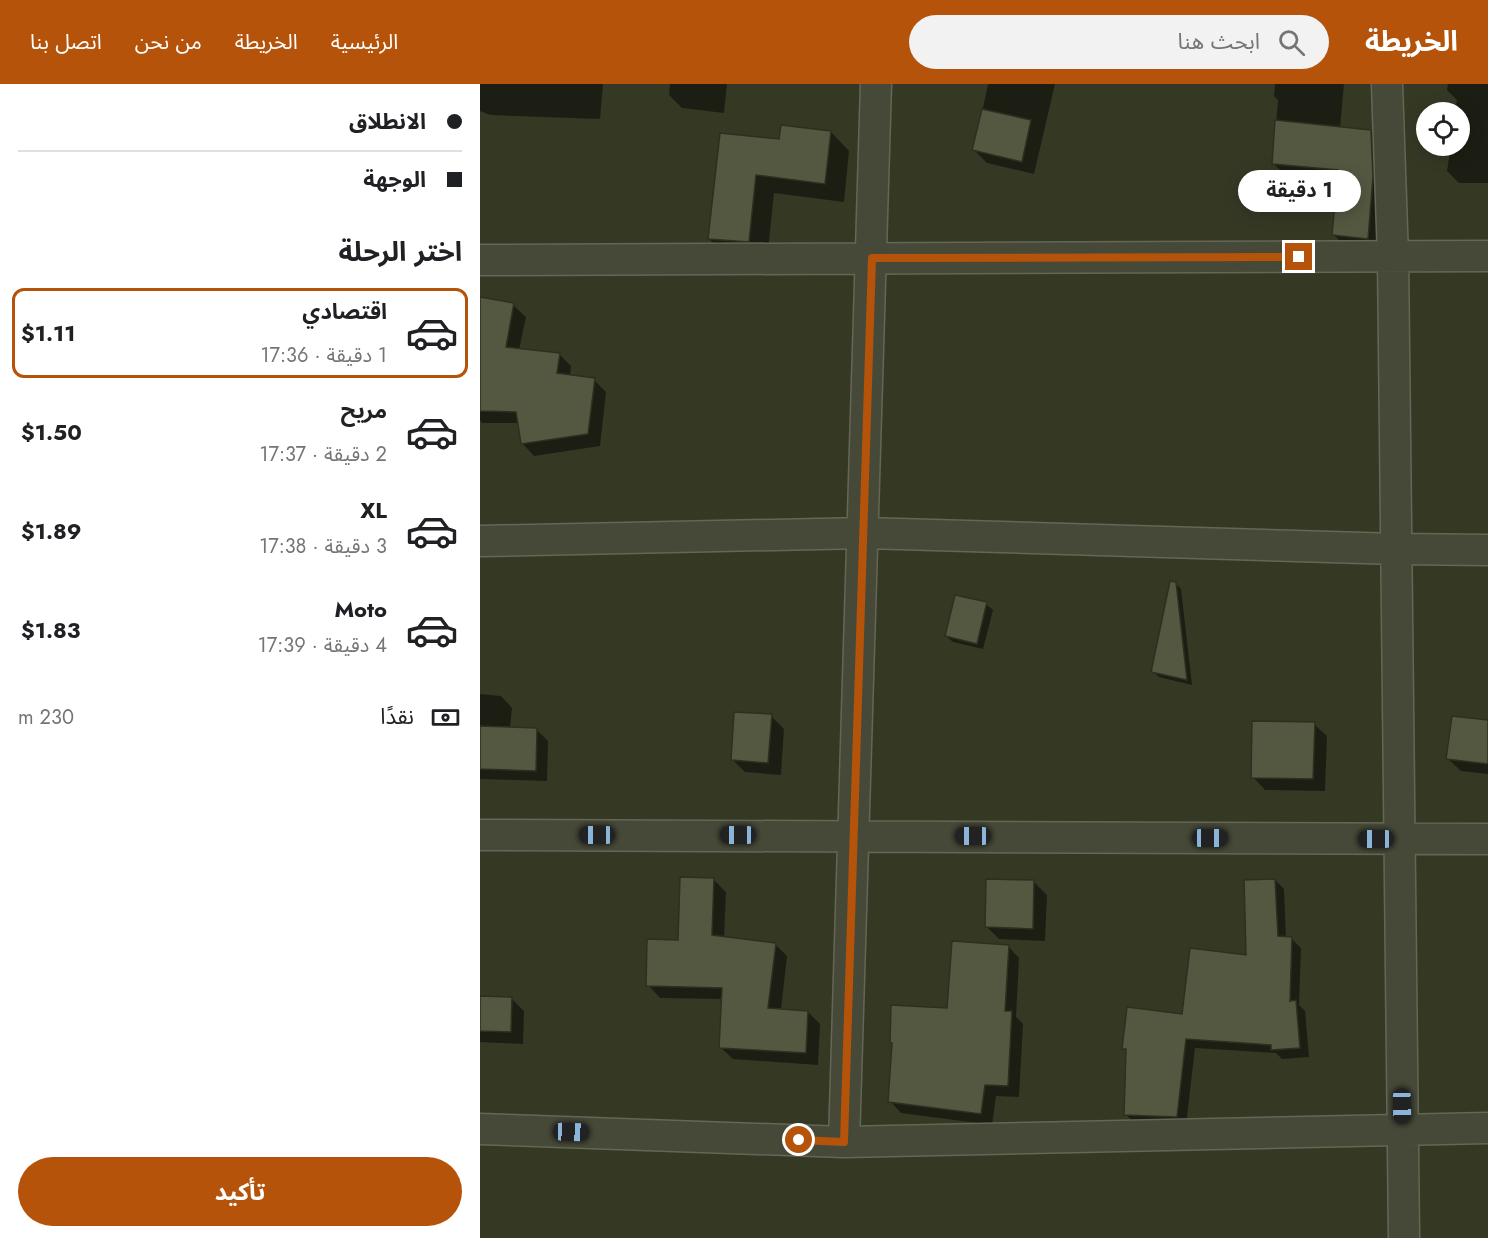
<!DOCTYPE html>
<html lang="ar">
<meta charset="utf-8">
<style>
:root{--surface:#fff;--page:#f2f2f2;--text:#202124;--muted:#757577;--line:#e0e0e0;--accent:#b45309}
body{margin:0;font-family:Jost,"Noto Sans Arabic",sans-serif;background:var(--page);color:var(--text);direction:rtl;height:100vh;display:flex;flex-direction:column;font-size:22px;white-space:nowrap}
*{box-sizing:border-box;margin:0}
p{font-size:20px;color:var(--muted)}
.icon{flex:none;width:33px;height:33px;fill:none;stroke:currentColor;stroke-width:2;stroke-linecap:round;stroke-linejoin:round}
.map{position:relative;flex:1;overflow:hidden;direction:ltr}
.details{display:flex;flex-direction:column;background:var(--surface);width:480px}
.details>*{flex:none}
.guide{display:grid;align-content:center;height:132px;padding:0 18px;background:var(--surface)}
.controls{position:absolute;left:936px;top:18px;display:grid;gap:12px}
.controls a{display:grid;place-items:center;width:54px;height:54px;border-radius:50%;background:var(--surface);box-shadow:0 3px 15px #0003;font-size:30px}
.end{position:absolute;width:27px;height:27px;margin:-14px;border:8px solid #b45309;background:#fff;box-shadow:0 0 0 3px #fff}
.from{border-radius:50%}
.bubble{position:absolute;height:42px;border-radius:21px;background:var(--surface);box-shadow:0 3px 15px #0003;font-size:20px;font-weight:700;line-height:42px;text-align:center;direction:rtl}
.car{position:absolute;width:18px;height:36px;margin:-18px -9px;border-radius:8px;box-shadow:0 0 4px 2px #0007;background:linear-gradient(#222 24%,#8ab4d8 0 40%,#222 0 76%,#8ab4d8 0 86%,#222 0)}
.guide b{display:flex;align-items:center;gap:21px;height:57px;font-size:22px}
.guide b+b{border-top:2px solid var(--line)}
.guide i{width:15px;height:15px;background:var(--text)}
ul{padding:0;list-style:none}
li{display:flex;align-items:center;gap:18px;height:90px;margin:0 12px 9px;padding:0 6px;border:3px solid transparent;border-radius:12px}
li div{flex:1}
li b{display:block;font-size:22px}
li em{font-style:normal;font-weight:700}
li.current{border-color:var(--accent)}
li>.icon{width:54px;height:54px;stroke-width:1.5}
h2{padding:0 18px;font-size:27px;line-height:72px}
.pay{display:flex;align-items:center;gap:15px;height:66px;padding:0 18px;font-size:22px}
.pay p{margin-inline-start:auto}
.button{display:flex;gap:12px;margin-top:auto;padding:12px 18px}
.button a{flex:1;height:69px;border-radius:36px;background:var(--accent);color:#fff;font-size:24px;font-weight:700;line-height:69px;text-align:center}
header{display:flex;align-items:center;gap:36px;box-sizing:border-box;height:84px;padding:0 30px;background:var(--accent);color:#fff}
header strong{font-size:28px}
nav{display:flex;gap:33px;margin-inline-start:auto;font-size:21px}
.search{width:420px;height:54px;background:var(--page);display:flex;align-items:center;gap:15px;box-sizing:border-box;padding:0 21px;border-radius:33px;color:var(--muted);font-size:22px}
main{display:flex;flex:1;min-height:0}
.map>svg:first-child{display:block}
</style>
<header>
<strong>الخريطة</strong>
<div class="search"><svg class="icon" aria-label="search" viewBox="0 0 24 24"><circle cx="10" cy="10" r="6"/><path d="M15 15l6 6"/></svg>ابحث هنا</div>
<nav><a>الرئيسية</a><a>الخريطة</a><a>من نحن</a><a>اتصل بنا</a></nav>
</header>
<main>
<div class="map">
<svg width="1008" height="1154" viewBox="0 0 1008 1154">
<rect width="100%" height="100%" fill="#353924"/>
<path fill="#0007" d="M 0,0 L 123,0 L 120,35 L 10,31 L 0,27 Z
M 190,0 L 247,0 L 244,29 L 202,24 L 189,11 Z
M 508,0 L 575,0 L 554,90 L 507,79 L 494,66 Z
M 795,0 L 864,0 L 860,44 L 891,47 L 903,59 L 899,166 L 865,162 L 853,150 L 859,96 L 805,91 L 793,79 L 798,16 L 794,12 Z
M 968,0 L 1008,0 L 1008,99 L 979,99 L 967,87 L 971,62 L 980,62 L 980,28 L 975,28 L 977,16 L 967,6 Z
M 351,48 L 369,67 L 364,118 L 294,109 L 287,176 L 248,173 L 229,155 L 301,57 Z
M 0,214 L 33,221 L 46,233 L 39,266 L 79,270 L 91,282 L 90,292 L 114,296 L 126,308 L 120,362 L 54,372 L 42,359 L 39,339 L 2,339 L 0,336 Z
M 695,499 L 701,505 L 712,601 L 679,593 L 673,587 Z
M 506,520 L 513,526 L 503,565 L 473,558 L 466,552 Z
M 0,610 L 21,612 L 32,624 L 30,644 L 56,645 L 68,657 L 67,697 L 0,695 Z
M 291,632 L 304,645 L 301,691 L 265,688 L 252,675 Z
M 1008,637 L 1008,690 L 981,687 L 968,675 Z
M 834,640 L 847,652 L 845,707 L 785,706 L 773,693 Z
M 234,796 L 246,808 L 244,854 L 295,860 L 307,872 L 301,926 L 328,928 L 340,940 L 338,981 L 253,975 L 240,963 L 243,915 L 180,914 L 168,901 L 199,858 Z
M 795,796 L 804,805 L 806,854 L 811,854 L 821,864 L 819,921 L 825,927 L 829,973 L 802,975 L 796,969 L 715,964 L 706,1042 L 655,1039 L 645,1030 L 647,968 L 643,964 L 703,931 L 767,873 Z
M 554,798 L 567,811 L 565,857 L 519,855 L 506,842 Z
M 528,862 L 539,874 L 536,933 L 543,940 L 539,1013 L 516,1012 L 512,1041 L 421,1029 L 410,1017 L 414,961 L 411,959 L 468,925 Z
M 0,913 L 31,914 L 44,927 L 43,960 L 0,958 Z"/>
<path fill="#545841" stroke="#2d301f" stroke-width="1.5" d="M 502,25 L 551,36 L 542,78 L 492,66 Z
M 795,36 L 891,46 L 893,93 L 888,155 L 852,151 L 858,86 L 792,80 Z
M 301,41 L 351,47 L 345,100 L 276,91 L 269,158 L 228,155 L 240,49 L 299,55 Z
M 0,213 L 34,219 L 26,263 L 80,269 L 77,289 L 115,294 L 108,350 L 41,360 L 36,328 L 0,327 Z
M 690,497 L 696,498 L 707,596 L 671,588 Z
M 475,511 L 507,518 L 497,560 L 465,552 Z
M 254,628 L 292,630 L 288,679 L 251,676 Z
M 972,632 L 1008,636 L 1008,680 L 966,675 Z
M 772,637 L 835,638 L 833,695 L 771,694 Z
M 0,642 L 57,644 L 56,687 L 0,685 Z
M 200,793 L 234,794 L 232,851 L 296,859 L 288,924 L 328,927 L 326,969 L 239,964 L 242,904 L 166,902 L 167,855 L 198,856 Z
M 506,795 L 554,796 L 553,845 L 505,843 Z
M 795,795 L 798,852 L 812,853 L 810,917 L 816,916 L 820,964 L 791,966 L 791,961 L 706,955 L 697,1033 L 644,1031 L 646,965 L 642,965 L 647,923 L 702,930 L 710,864 L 766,871 L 764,796 Z
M 472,857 L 529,861 L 525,927 L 532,927 L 528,1002 L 505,1001 L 501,1030 L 408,1018 L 412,959 L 410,959 L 411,921 L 467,924 Z
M 0,912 L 32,913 L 31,948 L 0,947 Z"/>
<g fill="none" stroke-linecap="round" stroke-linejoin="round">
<g stroke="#646756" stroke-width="33">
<path id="street" d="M 907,0 L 913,173 L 924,1154
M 0,176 L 1008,172
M 0,457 L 385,449 L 917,465 L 1008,466
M 0,751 L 1008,755
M 0,1045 L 364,1058 L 1008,1044
M 364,1058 L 396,0"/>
</g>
<use href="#street" stroke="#464938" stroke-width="30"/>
</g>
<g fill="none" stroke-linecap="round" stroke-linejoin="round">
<path stroke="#b45309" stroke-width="8" d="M 319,1056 L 364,1058 L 392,174 L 819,173"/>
</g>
</svg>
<div class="controls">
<a><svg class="icon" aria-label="locate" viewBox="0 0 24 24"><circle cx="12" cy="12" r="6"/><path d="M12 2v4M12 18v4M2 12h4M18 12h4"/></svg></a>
</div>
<i class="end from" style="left:319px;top:1056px"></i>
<i class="end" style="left:819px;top:173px"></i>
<div class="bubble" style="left:758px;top:86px;width:123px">1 دقيقة</div>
<i class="car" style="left:117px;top:751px;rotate:270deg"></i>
<i class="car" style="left:258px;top:751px;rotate:270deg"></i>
<i class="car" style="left:493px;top:752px;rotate:270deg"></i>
<i class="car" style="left:730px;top:754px;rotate:90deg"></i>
<i class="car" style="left:896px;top:755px;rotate:270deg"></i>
<i class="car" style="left:922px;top:1022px;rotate:179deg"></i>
<i class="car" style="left:91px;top:1048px;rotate:92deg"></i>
</div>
<section class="details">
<div class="guide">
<b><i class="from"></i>الانطلاق</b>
<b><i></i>الوجهة</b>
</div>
<h2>اختر الرحلة</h2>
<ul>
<li class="current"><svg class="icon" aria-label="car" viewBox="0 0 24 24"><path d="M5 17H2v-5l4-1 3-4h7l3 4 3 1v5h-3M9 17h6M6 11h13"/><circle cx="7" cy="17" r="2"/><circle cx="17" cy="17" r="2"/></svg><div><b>اقتصادي</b><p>1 دقيقة · 17:36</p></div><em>$1.11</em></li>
<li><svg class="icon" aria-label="car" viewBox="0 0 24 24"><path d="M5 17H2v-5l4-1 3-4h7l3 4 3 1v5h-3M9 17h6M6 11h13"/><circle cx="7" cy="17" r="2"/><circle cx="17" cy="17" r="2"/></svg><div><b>مريح</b><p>2 دقيقة · 17:37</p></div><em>$1.50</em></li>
<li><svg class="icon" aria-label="car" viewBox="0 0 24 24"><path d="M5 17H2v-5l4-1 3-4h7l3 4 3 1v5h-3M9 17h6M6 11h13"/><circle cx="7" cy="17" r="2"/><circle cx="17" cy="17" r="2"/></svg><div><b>XL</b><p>3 دقيقة · 17:38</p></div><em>$1.89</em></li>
<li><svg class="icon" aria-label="car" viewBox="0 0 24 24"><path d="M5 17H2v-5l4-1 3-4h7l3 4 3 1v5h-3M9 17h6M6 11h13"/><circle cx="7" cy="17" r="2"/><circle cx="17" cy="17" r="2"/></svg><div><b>Moto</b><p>4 دقيقة · 17:39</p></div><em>$1.83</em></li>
</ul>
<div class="pay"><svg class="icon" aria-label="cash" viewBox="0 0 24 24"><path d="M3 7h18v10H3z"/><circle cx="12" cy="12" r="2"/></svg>نقدًا<p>230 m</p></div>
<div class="button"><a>تأكيد</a></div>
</section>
</main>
